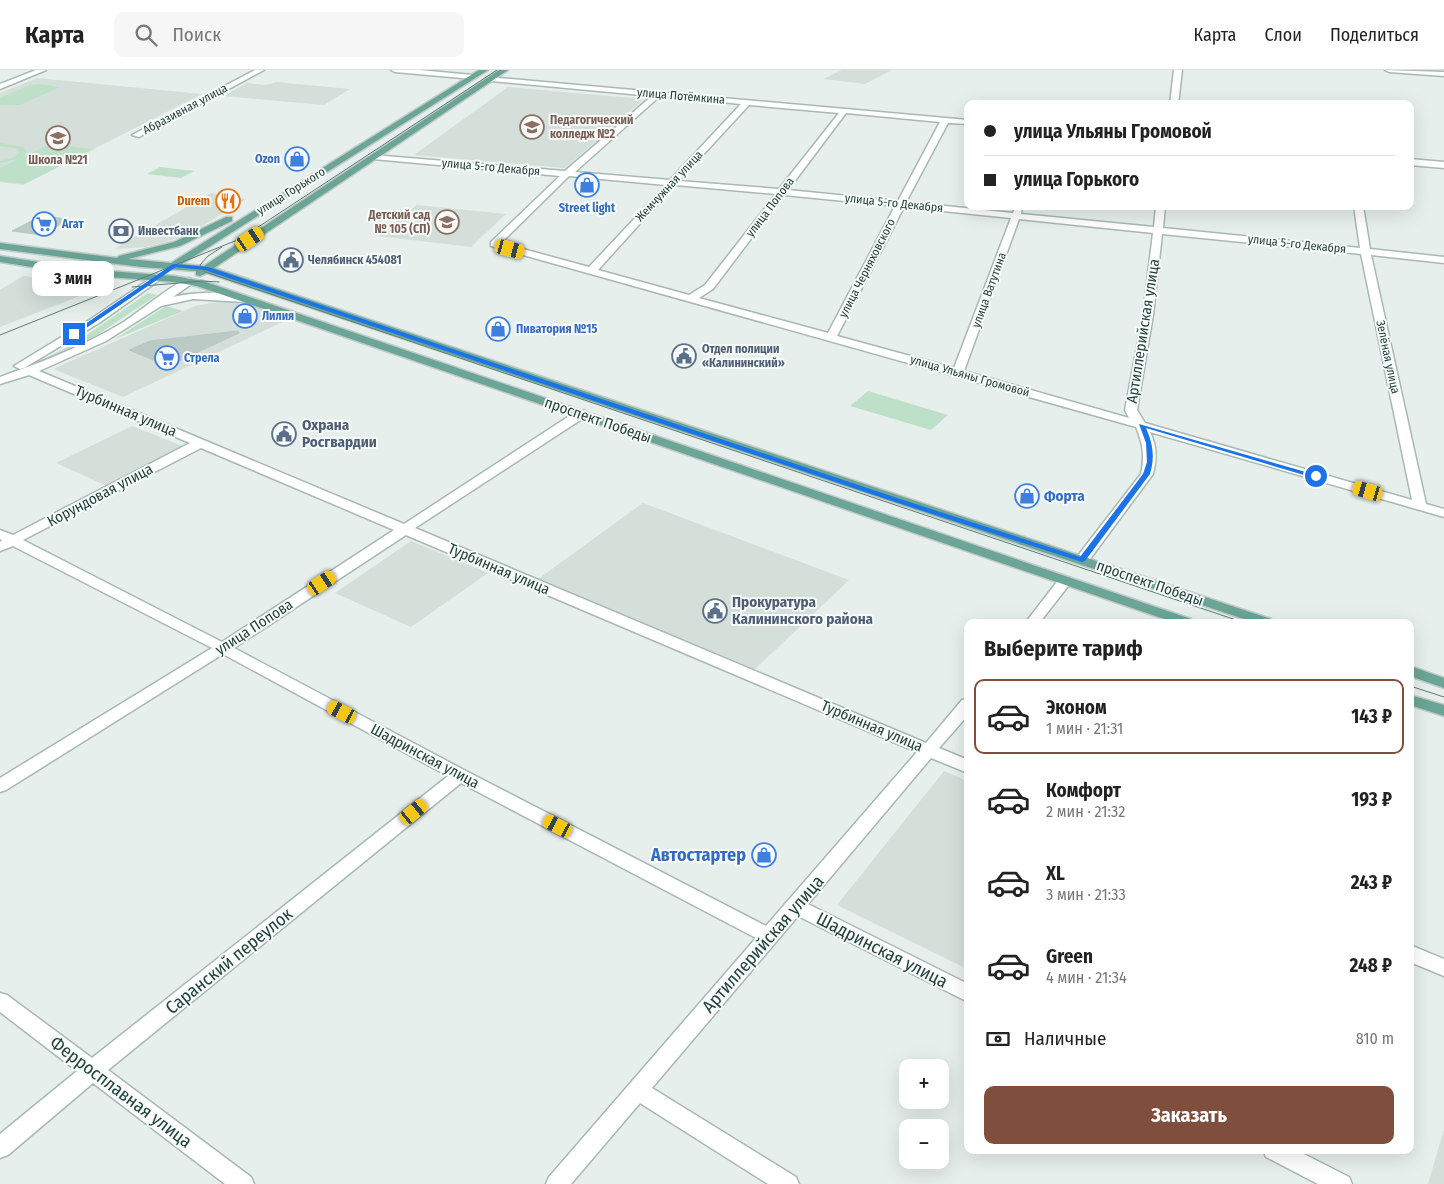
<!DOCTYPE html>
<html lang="ru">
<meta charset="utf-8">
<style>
:root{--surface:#fff;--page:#f6f6f6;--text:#222;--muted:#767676;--line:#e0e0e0;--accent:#804e3d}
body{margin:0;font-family:"Fira Sans Condensed",sans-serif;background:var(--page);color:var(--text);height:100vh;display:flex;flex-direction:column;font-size:19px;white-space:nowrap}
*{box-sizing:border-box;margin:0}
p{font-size:16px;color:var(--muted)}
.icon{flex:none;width:28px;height:28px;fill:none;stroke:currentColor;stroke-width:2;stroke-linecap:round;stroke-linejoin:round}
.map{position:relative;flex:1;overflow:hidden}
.drawer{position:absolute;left:964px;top:549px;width:450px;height:535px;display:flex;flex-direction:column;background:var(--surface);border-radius:10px;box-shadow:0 5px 20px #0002}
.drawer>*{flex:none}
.banner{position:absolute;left:964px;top:30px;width:450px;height:110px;border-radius:10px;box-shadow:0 5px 20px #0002;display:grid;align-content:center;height:110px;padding:0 20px;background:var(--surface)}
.fabs{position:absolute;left:899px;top:989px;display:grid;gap:10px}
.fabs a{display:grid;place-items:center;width:50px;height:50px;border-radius:10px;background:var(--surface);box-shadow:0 5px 20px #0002;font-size:25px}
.end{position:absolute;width:22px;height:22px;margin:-11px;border:6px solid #1a73e8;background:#fff;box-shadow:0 0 0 2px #fff}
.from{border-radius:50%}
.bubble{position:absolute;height:35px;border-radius:10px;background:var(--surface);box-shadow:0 5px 20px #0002;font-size:16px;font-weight:700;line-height:35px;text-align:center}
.car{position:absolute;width:15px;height:30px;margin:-15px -8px;border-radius:6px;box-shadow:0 0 4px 1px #0007;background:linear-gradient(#f5c518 24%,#345 0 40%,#f5c518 0 76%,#345 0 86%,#f5c518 0)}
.banner b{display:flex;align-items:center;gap:18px;height:48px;font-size:19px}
.banner b+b{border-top:1px solid var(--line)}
.banner i{width:12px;height:12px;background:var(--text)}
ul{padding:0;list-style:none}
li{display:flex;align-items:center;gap:15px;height:75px;margin:0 10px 8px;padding:0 10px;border:2px solid transparent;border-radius:10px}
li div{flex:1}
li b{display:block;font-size:19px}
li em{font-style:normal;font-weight:700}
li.active{border-color:var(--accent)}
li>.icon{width:45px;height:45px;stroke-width:1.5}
h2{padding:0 20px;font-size:22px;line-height:60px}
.pay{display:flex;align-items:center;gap:12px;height:55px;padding:0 20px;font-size:19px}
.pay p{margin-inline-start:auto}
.action{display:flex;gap:10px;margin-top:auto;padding:10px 20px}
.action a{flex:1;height:58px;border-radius:10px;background:var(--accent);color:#fff;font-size:20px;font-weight:700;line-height:58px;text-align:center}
header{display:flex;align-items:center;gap:30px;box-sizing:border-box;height:70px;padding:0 25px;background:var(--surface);border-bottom:1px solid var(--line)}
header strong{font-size:24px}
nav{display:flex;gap:28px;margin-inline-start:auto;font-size:18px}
.search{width:350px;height:45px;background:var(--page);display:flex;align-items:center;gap:12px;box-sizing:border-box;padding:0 18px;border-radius:10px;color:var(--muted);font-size:19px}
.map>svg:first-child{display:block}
</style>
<header>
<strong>Карта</strong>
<div class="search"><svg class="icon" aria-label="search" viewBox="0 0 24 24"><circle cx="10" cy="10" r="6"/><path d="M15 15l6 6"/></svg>Поиск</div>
<nav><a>Карта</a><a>Слои</a><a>Поделиться</a></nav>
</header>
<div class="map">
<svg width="1444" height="1114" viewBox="0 0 1444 1114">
<rect width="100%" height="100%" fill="#e6efeb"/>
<path fill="#d4dfda" d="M 842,0 L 892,0 L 865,14 L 823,9 Z
M 37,8 L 202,24 L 23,115 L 0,112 L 0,23 Z
M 277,12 L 350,19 L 324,35 L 224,26 L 247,13 L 265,15 Z
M 508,17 L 644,29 L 565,98 L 414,85 Z
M 211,123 L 246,129 L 184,167 L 146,177 L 114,179 Z
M 417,135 L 476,141 L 506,144 L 471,177 L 378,166 Z
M 23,206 L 108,215 L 0,257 L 0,220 Z
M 228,230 L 291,248 L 123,327 L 53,299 L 195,236 Z
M 132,356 L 185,377 L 109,417 L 56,393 Z
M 643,433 L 849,510 L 754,600 L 538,509 Z
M 411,471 L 488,503 L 411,557 L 335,523 Z
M 944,701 L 967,711 L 967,899 L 837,835 Z
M 1444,1059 L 1444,1114 L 1428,1114 Z"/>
<path fill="#bfe0c8" d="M 40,14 L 60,17 L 20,35 L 0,35 L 0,28 L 30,15 Z
M 0,73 L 24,77 L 27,81 L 23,87 L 50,74 L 94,79 L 24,114 L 0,111 L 0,98 L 18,89 L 0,93 L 0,91 L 15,87 L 20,82 L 15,78 L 0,76 Z
M 160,97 L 194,101 L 181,108 L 147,104 Z
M 148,223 L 157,225 L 82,275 L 13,304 L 72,275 Z
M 166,236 L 183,241 L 115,269 Z
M 868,321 L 948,345 L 931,360 L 850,336 Z"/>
<path fill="#bbcac4" stroke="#b8c9c2" d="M 41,146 L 69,149 L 42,165 L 12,161 Z
M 238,261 L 239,263 L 168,296 L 129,280 L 150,271 Z"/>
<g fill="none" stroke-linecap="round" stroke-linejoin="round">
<g stroke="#a8b8b2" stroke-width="3">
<path id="minor" d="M 36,0 L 46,0 L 0,19 L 0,14 Z
M 255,0 L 264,0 L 139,67 L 132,65 Z
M 391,0 L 419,0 L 473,5 L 477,7 L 473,9 L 395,2 Z
M 1174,0 L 1182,0 L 1178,34 L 1170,34 Z
M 1385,0 L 1444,2 L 1444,6 L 1389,2 Z
M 488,7 L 968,50 L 968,54 L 948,53 L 906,132 L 1013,143 L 1016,136 L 1022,136 L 1021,144 L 1154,157 L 1156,136 L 1165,136 L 1163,158 L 1360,178 L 1354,136 L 1363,136 L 1370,179 L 1444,187 L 1444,193 L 1371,185 L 1426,434 L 1444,439 L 1444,447 L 1150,362 C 1157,376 1157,389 1153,404 L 1087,493 L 1077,493 L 1075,490 L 1077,487 L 1141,404 C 1145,386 1143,374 1136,357 L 491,176 L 491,172 L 560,106 L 373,89 L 369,87 L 373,85 L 565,101 L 652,26 L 491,11 L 488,11 ZM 660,26 L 741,34 L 670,110 L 575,102 ZM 749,35 L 839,43 L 779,119 L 679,111 ZM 846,43 L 940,52 L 898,131 L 788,120 ZM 569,106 L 666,115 L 589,197 L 501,173 ZM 675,115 L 776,124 L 705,215 L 689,225 L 598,200 ZM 784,125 L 895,136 L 828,263 L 699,228 L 713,219 ZM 904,137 L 1011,148 L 954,298 L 837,266 ZM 1019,149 L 1153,163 L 1143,245 L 1125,340 L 1129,348 L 964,301 ZM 1162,164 L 1361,184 L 1412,430 L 1145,353 L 1137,340 L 1153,245 Z
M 1410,89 L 1444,92 L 1444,98 L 1410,95 Z
M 157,204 L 161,205 L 161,209 L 99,253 L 24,298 L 20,299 L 14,296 L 91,249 Z
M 189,208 L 194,211 L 193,213 L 173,227 C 188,223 239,219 250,229 L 245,232 L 193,229 L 161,236 L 106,271 L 39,301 L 404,454 L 577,341 L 585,341 L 587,344 L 585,347 L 415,458 L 926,673 L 962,630 L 968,629 L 968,645 L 939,678 L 968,690 L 968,703 L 931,688 L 808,834 L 968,914 L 968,932 L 798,846 L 652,1018 L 796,1107 L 799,1114 L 768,1114 L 640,1033 L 571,1114 L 546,1114 L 549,1107 L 756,868 L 461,713 L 108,1000 L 251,1107 L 254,1114 L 225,1114 L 93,1013 L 8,1085 L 0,1088 L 0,1064 L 77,1001 L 0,942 L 0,923 L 7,925 L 92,988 L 448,706 L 223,584 L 6,720 L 0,722 L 0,708 L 212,578 L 13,476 L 0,481 L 0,472 L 2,470 L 0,469 L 0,460 L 13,465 L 190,373 L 29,305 L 0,314 L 0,307 C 42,292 84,276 122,253 C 138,243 175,212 189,208 ZM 201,378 L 394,460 L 222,572 L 23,470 ZM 406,465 L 917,682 L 766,856 L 466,701 L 234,578 Z
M 1065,507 L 1070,508 L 1072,511 L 1040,552 L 1026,552 L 1060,508 Z
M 1410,875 L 1444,889 L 1444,906 L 1410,892 Z
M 1263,1080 L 1296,1080 L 1349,1107 L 1352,1114 L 1318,1114 L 1266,1087 Z"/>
</g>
<g stroke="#c2cac8" stroke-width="3">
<path id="major" d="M 479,0 L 488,0 L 182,194 L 204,196 L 499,0 L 508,0 L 214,198 L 1271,549 L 1273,552 L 1253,552 L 207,203 L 200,206 L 196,205 L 196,201 L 141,197 L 0,179 L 0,173 L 117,188 L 119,186 L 174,172 L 226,147 L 232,147 L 232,151 L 180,176 L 128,189 L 171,193 Z
M 0,186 L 83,199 L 174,206 L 203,211 L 1191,549 L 1193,552 L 1173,552 L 197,216 L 174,212 L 83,205 L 0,192 Z
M 1410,596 L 1444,608 L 1444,618 L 1410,606 Z
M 1410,625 L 1444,635 L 1444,646 L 1410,635 Z"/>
</g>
<use href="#minor" fill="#fff" fill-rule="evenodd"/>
<use href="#major" fill="#6aa596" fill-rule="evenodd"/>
<path stroke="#5f7d75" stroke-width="1" d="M 222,177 L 208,186 L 200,195 L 205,202 L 1242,552
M 132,217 L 202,211 L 219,212
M 0,265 L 240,169 L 497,0
M 1410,616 L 1444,627"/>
</g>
<path fill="#1a73e8" d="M 173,194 L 208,197 L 900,429 L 1080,487 L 1143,404 L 1147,392 L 1146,373 L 1139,354 L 1320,406 L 1314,408 L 1146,358 C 1153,374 1155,387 1150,404 L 1085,491 L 1082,492 L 895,432 L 205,200 L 176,197 L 76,265 L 72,265 L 72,263 Z"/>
<defs>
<g id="university-ring" transform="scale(1.25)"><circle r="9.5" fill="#f7fbf9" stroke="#8d6e63" stroke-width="1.5"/><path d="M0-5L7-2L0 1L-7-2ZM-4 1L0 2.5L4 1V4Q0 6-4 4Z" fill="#8d6e63"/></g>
<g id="school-ring" transform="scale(1.25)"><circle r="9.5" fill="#f7fbf9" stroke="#8d6e63" stroke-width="1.5"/><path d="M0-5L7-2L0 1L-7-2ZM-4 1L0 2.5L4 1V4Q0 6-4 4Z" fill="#8d6e63"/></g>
<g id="shop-ring" transform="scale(1.25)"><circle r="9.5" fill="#f7fbf9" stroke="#3f7fe0" stroke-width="1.5"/><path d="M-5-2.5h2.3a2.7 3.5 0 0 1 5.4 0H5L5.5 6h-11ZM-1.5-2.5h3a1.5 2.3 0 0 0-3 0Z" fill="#3f7fe0"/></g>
<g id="restaurant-ring" transform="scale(1.25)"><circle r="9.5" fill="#f7fbf9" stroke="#e8710a" stroke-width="1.5"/><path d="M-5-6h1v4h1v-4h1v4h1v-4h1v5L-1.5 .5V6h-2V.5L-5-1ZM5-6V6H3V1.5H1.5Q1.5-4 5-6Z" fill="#e8710a"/></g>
<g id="supermarket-ring" transform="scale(1.25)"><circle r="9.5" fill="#f7fbf9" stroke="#3f7fe0" stroke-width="1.5"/><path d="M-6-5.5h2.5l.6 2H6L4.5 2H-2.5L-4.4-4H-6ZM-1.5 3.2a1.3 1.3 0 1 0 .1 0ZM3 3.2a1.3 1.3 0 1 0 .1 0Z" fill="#3f7fe0"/></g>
<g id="bank-ring" transform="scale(1.25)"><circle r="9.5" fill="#f7fbf9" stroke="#5c6f8a" stroke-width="1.5"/><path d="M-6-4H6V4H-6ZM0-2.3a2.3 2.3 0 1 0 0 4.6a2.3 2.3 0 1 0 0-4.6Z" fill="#5c6f8a"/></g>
<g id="civic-ring" transform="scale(1.25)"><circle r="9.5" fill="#f7fbf9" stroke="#5c6f8a" stroke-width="1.5"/><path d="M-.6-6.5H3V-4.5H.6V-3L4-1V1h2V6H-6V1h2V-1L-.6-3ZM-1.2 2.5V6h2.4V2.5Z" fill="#5c6f8a"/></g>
</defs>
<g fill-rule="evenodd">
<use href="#university-ring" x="532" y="57"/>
<use href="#school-ring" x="58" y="68"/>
<use href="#shop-ring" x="297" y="89"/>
<use href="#shop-ring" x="587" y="115"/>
<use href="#restaurant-ring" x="228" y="131"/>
<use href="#school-ring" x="447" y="152"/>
<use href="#supermarket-ring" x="44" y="154"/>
<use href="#bank-ring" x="121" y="161"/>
<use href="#civic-ring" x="291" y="190"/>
<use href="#shop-ring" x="245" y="246"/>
<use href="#shop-ring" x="498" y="259"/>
<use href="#civic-ring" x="684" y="286"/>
<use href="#supermarket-ring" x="167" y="288"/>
<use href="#civic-ring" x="284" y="364"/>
<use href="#shop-ring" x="1027" y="426"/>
<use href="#civic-ring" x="715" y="541"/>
<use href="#shop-ring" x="764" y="785"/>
</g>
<g text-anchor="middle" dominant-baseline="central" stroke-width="4" stroke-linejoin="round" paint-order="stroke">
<g font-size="12" fill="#24423a" stroke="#f7fbf9">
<text transform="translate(681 26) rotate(5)">улица Потёмкина</text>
<text transform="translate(185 39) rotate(-28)">Абразивная улица</text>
<text transform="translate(491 97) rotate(5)">улица 5-го Декабря</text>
<text transform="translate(669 116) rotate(-47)">Жемчужная улица</text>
<text transform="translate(291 121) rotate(-32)">улица Горького</text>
<text transform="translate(894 133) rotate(6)">улица 5-го Декабря</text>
<text transform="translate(770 137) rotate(-53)">улица Попова</text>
<text transform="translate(1297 174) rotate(6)">улица 5-го Декабря</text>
<text transform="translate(867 198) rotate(-63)">улица Черняховского</text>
<text transform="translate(989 220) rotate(-70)">улица Ватутина</text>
<text transform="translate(1388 287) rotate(78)">Зелёная улица</text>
<text transform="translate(970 306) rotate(16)">улица Ульяны Громовой</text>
</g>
<g font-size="12" font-weight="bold" fill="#785e54" stroke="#f7fbf9" text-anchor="start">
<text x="550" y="50">Педагогический<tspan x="550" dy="14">колледж №2</tspan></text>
<text x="58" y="90" text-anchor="middle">Школа №21</text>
<text x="430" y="145" text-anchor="end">Детский сад<tspan x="430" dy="14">№ 105 (СП)</tspan></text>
</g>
<g font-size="12" font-weight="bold" fill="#366cbe" stroke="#f7fbf9" text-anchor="start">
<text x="280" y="89" text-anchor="end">Ozon</text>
<text x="587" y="138" text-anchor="middle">Street light</text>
<text x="62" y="154">Агат</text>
<text x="262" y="246">Лилия</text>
<text x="516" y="259">Пиватория №15</text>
<text x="184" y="288">Стрела</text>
</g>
<g font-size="12" font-weight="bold" fill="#c56008" stroke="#f7fbf9" text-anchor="end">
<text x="210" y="131">Durem</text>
</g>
<g font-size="12" font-weight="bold" fill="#4e5e75" stroke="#f7fbf9" text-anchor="start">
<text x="138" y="161">Инвестбанк</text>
<text x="308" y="190">Челябинск 454081</text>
<text x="702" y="279">Отдел полиции<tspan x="702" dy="14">«Калининский»</tspan></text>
</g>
<g font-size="15" fill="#24423a" stroke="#f7fbf9">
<text transform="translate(1143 261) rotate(-81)">Артиллерийская улица</text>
<text transform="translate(126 341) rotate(23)">Турбинная улица</text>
<text transform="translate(598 350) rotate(19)">проспект Победы</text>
<text transform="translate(100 425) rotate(-28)">Корундовая улица</text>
<text transform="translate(499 499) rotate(23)">Турбинная улица</text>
<text transform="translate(1150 513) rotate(19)">проспект Победы</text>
<text transform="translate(254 557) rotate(-33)">улица Попова</text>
<text transform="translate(872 656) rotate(23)">Турбинная улица</text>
<text transform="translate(425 686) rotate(28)">Шадринская улица</text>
</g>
<g font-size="15" font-weight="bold" fill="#4e5e75" stroke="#f7fbf9" text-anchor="start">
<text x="302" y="355">Охрана<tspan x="302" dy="17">Росгвардии</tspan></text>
<text x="732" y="532">Прокуратура<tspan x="732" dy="17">Калининского района</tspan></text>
</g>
<g font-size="15" font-weight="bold" fill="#366cbe" stroke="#f7fbf9" text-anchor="start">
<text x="1044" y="426">Форта</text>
</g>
<g font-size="18" font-weight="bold" fill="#366cbe" stroke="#f7fbf9" text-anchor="end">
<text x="746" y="785">Автостартер</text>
</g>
<g font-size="18" fill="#24423a" stroke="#f7fbf9">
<text transform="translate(763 874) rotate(-49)">Артиллерийская улица</text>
<text transform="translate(882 880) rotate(27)">Шадринская улица</text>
<text transform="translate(229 891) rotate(-39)">Саранский переулок</text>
<text transform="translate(121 1022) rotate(37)">Ферросплавная улица</text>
</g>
</g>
</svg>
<div class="fabs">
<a>+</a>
<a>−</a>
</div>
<i class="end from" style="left:1316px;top:406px"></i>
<i class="end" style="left:74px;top:264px"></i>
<div class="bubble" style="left:32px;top:191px;width:82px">3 мин</div>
<i class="car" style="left:250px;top:169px;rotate:56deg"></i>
<i class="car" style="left:510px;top:179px;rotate:105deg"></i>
<i class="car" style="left:1368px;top:421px;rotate:286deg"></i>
<i class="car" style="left:322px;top:513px;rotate:56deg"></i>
<i class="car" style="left:342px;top:642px;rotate:298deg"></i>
<i class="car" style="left:414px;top:742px;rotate:51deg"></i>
<i class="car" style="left:558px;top:756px;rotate:297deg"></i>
<div class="banner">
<b><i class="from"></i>улица Ульяны Громовой</b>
<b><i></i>улица Горького</b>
</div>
<section class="drawer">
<h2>Выберите тариф</h2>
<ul>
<li class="active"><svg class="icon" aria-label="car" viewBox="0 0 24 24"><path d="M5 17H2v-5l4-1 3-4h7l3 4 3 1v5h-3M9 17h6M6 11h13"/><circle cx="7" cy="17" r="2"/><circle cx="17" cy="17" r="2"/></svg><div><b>Эконом</b><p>1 мин · 21:31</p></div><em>143 ₽</em></li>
<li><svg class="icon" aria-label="car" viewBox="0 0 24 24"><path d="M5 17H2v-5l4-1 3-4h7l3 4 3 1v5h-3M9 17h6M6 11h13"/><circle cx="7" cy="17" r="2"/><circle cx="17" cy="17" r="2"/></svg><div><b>Комфорт</b><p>2 мин · 21:32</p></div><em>193 ₽</em></li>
<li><svg class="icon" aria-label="car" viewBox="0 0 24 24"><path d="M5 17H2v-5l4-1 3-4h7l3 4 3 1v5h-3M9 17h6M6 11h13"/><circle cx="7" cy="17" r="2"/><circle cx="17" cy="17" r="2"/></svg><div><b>XL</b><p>3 мин · 21:33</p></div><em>243 ₽</em></li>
<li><svg class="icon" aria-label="car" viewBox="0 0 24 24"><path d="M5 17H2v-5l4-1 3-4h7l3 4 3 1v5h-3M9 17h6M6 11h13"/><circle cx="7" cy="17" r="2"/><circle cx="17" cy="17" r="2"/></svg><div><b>Green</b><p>4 мин · 21:34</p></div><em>248 ₽</em></li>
</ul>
<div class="pay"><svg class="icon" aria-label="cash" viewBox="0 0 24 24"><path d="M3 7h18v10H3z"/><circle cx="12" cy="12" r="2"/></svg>Наличные<p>810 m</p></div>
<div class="action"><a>Заказать</a></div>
</section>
</div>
